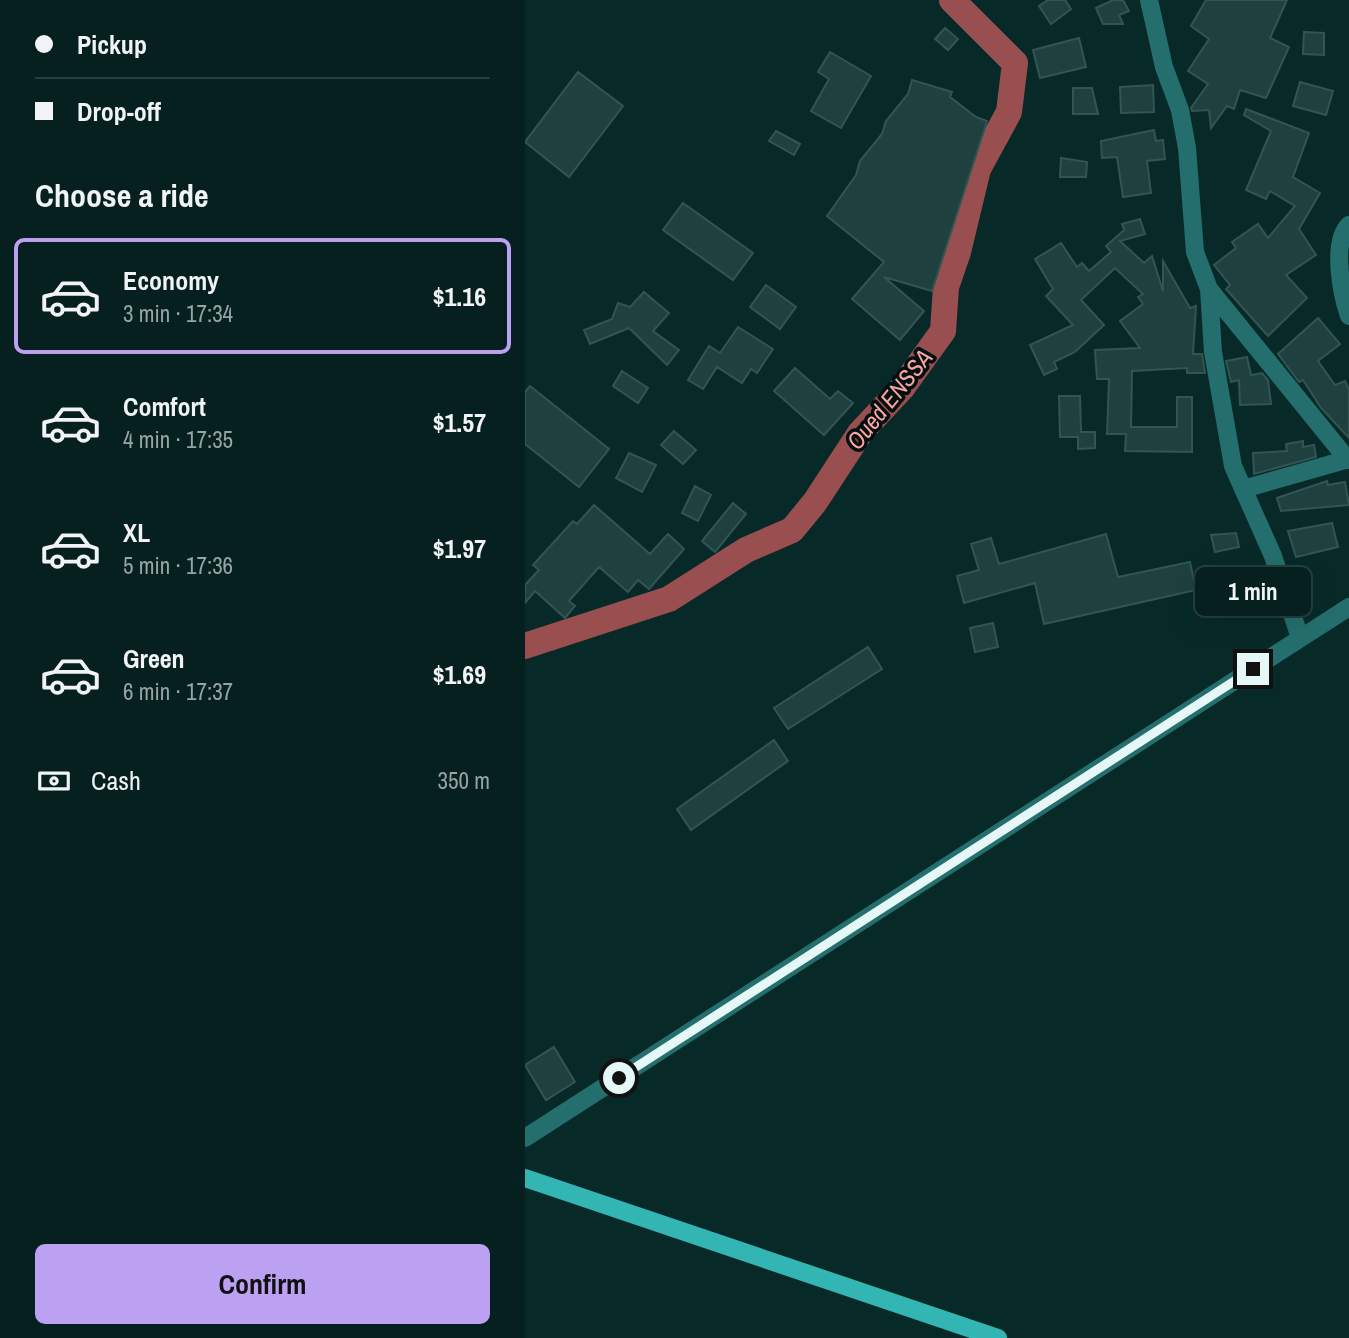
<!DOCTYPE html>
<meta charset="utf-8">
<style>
:root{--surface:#05201f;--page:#132d2c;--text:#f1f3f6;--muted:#97a3a4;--line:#263e3d;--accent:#bca0f2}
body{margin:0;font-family:"Archivo Narrow",sans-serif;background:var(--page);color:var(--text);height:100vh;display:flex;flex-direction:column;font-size:26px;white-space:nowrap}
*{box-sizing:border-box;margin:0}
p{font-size:23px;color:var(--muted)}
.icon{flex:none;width:38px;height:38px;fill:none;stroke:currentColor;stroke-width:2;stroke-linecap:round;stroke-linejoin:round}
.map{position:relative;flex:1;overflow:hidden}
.sheet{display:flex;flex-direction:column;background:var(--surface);width:525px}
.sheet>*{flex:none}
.hud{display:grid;align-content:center;height:154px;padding:0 35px;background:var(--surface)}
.end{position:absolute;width:32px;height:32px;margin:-16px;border:9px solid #e5f7f6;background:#111;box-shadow:0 0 0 4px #111}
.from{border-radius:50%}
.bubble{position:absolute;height:49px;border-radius:10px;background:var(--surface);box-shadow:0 7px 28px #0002,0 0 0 2px var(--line);font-size:23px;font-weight:700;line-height:49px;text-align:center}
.hud b{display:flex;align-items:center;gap:24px;height:66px;font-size:26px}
.hud b+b{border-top:2px solid var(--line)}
.hud i{width:18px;height:18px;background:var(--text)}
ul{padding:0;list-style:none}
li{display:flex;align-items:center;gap:21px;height:116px;margin:0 14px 10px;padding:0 21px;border:4px solid transparent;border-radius:10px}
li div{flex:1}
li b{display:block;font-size:26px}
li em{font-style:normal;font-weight:700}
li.on{border-color:var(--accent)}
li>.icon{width:63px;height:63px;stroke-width:1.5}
h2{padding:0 35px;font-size:32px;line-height:84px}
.pay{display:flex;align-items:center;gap:18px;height:77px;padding:0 35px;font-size:26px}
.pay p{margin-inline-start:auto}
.button{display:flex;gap:14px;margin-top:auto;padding:14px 35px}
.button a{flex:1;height:80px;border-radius:10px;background:var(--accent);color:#111;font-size:28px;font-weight:700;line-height:80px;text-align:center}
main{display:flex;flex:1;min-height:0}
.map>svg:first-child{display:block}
</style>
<main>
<section class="sheet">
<div class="hud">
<b><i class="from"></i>Pickup</b>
<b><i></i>Drop-off</b>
</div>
<h2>Choose a ride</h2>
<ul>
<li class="on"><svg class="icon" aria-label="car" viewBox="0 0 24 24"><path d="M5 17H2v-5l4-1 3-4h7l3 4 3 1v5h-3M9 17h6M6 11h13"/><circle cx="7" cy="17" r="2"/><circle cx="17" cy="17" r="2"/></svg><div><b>Economy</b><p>3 min · 17:34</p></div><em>$1.16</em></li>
<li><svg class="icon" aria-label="car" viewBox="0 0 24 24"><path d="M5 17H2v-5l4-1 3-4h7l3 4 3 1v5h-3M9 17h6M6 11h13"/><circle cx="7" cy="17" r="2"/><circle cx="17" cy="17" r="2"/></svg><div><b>Comfort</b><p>4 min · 17:35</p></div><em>$1.57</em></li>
<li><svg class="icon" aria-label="car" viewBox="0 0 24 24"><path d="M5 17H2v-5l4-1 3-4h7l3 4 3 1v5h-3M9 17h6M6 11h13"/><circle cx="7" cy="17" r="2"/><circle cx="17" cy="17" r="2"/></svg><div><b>XL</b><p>5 min · 17:36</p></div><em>$1.97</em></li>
<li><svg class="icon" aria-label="car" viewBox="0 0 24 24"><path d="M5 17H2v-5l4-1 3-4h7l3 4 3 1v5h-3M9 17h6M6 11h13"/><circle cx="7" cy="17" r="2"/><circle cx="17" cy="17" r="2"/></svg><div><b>Green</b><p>6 min · 17:37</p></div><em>$1.69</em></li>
</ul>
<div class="pay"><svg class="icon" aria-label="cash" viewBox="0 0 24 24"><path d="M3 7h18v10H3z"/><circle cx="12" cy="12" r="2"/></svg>Cash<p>350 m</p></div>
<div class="button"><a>Confirm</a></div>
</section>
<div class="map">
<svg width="824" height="1338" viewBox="0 0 824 1338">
<rect width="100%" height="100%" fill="#072a29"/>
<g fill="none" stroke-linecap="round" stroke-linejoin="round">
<path stroke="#994f50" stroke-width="26" d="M 0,646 L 144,599 L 221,550 L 267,530 L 290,502 L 335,433 L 377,388 L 418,331 L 421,287 L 433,252 L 453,169 L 484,112 L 490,63 L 427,0"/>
</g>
<path fill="#1e403f" stroke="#325453" stroke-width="2" d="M 523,0 L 540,0 L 546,9 L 526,24 L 514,6 Z
M 588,0 L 598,0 L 604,11 L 594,15 L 598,24 L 578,24 L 571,8 Z
M 681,0 L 762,0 L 745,38 L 764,47 L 741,98 L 715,90 L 709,109 L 702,106 L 686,128 L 684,110 L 667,111 L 666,108 L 683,84 L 663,71 L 684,39 L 666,26 Z
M 420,28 L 433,39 L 423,50 L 410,39 Z
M 779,32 L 799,33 L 799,55 L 778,54 Z
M 554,38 L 561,67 L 515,78 L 508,50 Z
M 305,52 L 346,76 L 316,128 L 286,111 L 304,79 L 293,72 Z
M 53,72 L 98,106 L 44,177 L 0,142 Z
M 387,80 L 427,92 L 425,97 L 451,117 L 462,121 L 407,291 L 359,277 L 399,311 L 375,340 L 327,299 L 359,262 L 302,216 L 331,175 L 335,161 L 357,134 L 361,121 L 383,94 Z
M 775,82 L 808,91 L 801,115 L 768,106 Z
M 628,85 L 629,112 L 596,113 L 595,87 Z
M 548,88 L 567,88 L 573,114 L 548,114 Z
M 721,109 L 784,133 L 768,177 L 795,193 L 774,229 L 791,255 L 761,275 L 782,298 L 743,336 L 701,289 L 705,285 L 689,265 L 711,248 L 707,242 L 733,224 L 743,238 L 770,206 L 745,191 L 741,199 L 721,190 L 746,131 L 719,115 Z
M 629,130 L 631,141 L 638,140 L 640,159 L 622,161 L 626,193 L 598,197 L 592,157 L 577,158 L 576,141 Z
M 251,131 L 275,144 L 269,155 L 244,141 Z
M 536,158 L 562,162 L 561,177 L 535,177 Z
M 158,203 L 228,253 L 208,280 L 138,230 Z
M 615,219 L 620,234 L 595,241 L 619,263 L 627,256 L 638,291 L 638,261 L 665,308 L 671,306 L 668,354 L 677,354 L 680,373 L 662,373 L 662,368 L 607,371 L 606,427 L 652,427 L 652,397 L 667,397 L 667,452 L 600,451 L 601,434 L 582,434 L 584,379 L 572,379 L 570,350 L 615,348 L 595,321 L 618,304 L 613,297 L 618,294 L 590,268 L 556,300 L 579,325 L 550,352 L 529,362 L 532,369 L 519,375 L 505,345 L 548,325 L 521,296 L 528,289 L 510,259 L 536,243 L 552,267 L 557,263 L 564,271 L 586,252 L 581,246 L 599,230 L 597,224 Z
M 241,285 L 271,307 L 255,329 L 225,307 Z
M 119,292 L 144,313 L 128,331 L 154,350 L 142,365 L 104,328 L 65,344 L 59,330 L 87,319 L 93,303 L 105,307 Z
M 793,318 L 815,344 L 793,361 L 810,385 L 820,381 L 824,390 L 824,438 L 796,408 L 778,380 L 774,382 L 753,354 Z
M 213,327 L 248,349 L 232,373 L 226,369 L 217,383 L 192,367 L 178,389 L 163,380 L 184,346 L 195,353 Z
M 722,357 L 726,375 L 737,373 L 743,380 L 746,404 L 715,405 L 714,380 L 706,382 L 701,361 Z
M 270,368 L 305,399 L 313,391 L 328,403 L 299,435 L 249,391 Z
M 97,371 L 123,388 L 113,403 L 88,386 Z
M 5,386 L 84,449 L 54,487 L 0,444 L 0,392 Z
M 534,396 L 555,396 L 556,432 L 570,432 L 570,448 L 553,449 L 553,437 L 535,437 Z
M 149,431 L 171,450 L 158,464 L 136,445 Z
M 778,441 L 778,447 L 789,445 L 791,457 L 729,474 L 728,453 L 762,451 L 761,444 Z
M 104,453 L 131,465 L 117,492 L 91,478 Z
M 802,481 L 803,485 L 820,482 L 824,505 L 756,511 L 752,498 Z
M 170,486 L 186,495 L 173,521 L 157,513 Z
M 208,503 L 221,514 L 190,552 L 177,541 Z
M 69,505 L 125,554 L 143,534 L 159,549 L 124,589 L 113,580 L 103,592 L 74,567 L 44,601 L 50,606 L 40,618 L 10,591 L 0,603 L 0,585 L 14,570 L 8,565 L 48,521 L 52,524 Z
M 807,523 L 813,547 L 771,557 L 763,531 Z
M 711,533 L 714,547 L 690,552 L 686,535 Z
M 581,534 L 593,577 L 665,562 L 671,590 L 519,624 L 510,583 L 439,603 L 432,576 L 454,570 L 446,544 L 466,538 L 474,564 Z
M 468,623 L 473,647 L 450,652 L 445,628 Z
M 343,647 L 357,669 L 263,729 L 249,708 Z
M 249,740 L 263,761 L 166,830 L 152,809 Z
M 29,1047 L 50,1082 L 21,1100 L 0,1065 Z"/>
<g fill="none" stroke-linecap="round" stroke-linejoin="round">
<path stroke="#246f6d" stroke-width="18" d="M 624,0 L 639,67 L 655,110 L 662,148 L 670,252 L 684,289 L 688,352 L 708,466 L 748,556 L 775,638
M 824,225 C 806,242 817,296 824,316
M 684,289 L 823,460
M 718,489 L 824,459
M 0,1138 L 824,607"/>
<path stroke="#33b5b3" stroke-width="18" d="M 0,1178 L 473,1338"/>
</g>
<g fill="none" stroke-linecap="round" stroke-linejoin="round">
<path stroke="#e5f7f6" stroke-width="9" d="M 94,1078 L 728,669"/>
</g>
<g text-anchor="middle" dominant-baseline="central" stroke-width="7" stroke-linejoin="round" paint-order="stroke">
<g font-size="24" font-style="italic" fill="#fba4a3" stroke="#041010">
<text transform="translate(364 399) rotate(-51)">Oued ENSSA</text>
</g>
</g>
</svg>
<i class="end from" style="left:94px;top:1078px"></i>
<i class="end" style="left:728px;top:669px"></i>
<div class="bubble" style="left:670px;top:567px;width:116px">1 min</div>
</div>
</main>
